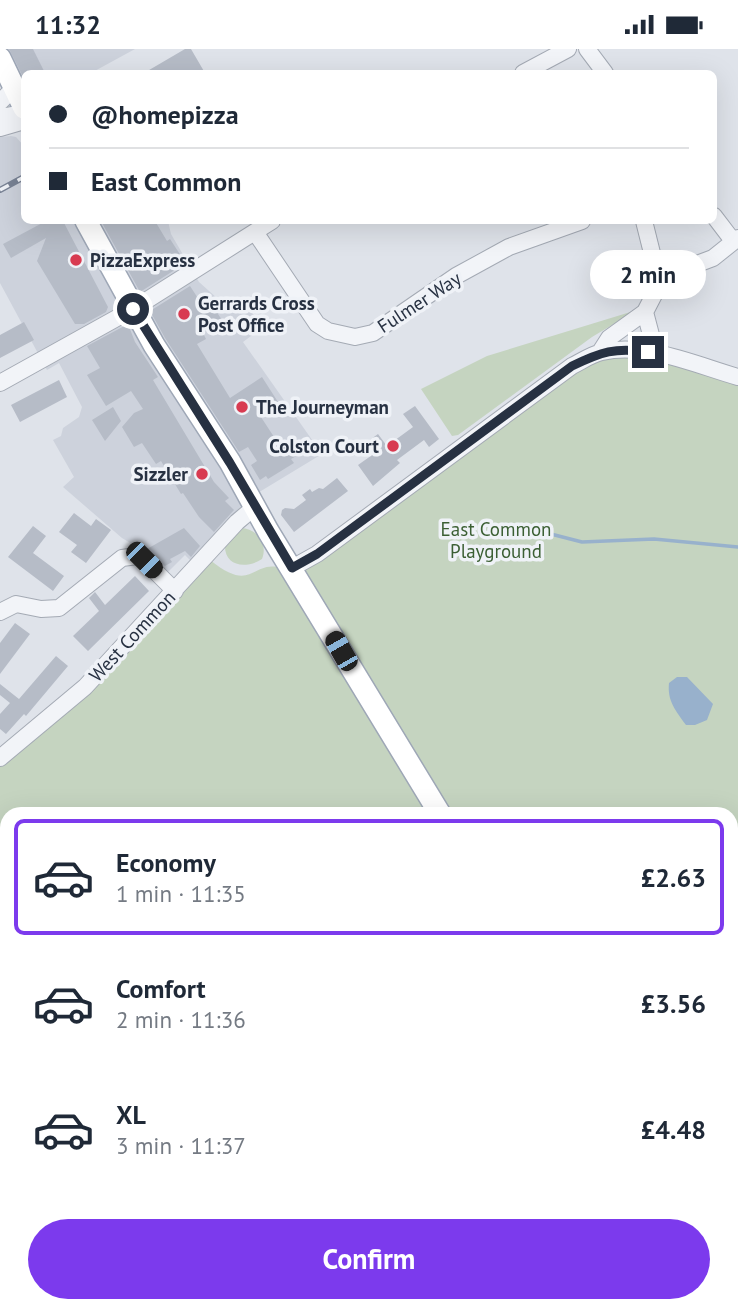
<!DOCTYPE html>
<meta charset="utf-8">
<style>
:root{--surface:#fff;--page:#f2f2f3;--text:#1f2937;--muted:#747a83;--line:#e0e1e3;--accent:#7c3aed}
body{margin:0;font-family:"PT Sans",sans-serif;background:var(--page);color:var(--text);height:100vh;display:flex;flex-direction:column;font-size:26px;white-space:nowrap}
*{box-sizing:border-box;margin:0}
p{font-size:23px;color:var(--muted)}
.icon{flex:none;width:38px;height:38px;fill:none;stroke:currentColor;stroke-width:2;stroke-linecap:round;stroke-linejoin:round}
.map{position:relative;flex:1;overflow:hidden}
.drawer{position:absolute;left:0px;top:758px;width:738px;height:506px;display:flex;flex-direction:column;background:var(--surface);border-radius:21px 21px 0 0;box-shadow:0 7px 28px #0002}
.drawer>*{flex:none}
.banner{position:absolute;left:21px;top:21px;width:696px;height:154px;border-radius:10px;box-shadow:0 7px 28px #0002;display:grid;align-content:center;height:154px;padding:0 28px;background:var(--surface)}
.end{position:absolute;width:32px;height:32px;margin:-16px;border:9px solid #273142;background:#fff;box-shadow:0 0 0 4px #fff}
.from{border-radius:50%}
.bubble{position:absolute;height:49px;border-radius:24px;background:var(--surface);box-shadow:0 7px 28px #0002;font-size:23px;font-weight:800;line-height:49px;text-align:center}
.car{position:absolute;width:21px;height:42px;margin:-21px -10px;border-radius:9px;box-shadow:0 0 5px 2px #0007;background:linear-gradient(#222 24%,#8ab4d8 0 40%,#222 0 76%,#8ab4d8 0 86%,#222 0)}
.banner b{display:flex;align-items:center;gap:24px;height:66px;font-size:26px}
.banner b+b{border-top:2px solid var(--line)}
.banner i{width:18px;height:18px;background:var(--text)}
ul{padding:12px 0 0;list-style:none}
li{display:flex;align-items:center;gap:21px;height:116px;margin:0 14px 10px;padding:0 14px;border:4px solid transparent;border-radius:10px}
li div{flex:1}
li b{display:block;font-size:26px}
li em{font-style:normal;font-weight:800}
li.current{border-color:var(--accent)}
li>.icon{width:63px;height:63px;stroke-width:1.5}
.button{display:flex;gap:14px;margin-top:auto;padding:14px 28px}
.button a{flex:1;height:80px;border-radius:42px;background:var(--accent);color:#fff;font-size:28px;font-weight:800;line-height:80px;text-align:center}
.status{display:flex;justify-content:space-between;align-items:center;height:49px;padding:0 35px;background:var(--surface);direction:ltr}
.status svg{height:19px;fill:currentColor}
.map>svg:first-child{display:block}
</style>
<div class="status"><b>11:32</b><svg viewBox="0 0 49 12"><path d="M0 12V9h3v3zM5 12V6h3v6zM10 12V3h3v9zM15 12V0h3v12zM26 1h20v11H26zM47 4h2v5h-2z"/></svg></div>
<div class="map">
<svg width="738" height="1263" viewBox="0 0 738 1263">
<rect width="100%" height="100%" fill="#dfe3ea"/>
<path fill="#cdd2dc" d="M 6,0 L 135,0 L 91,24 L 24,24 L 24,43 Z
M 11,87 L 16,88 L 24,97 L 24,172 L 168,172 L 171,185 L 199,233 L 227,258 L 241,249 L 263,278 L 243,293 L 322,405 L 256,445 L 246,439 L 240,460 L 192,513 L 185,506 L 167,524 L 144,499 L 137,498 L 122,489 L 63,438 L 74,428 L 53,391 L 61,387 L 63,379 L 79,368 L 82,358 L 59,314 L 47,321 L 0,234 L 0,88 Z"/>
<path fill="#c5d4c0" d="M 637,261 L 592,288 L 458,386 L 452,387 L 421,340 L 487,307 Z
M 626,306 L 650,308 L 738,334 L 738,985 L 732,987 L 732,765 L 449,765 L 304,524 L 306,520 L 576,320 L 601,310 Z
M 241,479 C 258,480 268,495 262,510 C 245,521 223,517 225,494 Z
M 210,511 C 253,546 252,510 281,519 L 433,765 L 7,765 L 7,1116 L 0,1117 L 0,714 L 87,641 L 130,601 Z"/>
<path fill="#98b1cc" d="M 677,628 L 687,628 L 713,655 L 707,671 L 695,676 L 686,676 C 676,662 667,652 669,634 Z"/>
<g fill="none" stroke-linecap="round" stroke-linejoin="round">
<path stroke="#98b1cc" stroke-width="3.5" d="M 543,483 L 582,493 L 654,490 L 738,498
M 732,983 L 738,981"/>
</g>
<path fill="#b6bcc7" d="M 9,0 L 33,0 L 45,24 L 24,24 L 24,30 Z
M 185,0 L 191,0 L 205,24 L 144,24 Z
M 46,172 L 63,172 L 108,258 L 106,263 L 84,275 L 75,275 L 37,212 L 46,189 L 11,209 L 3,195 Z
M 101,172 L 155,172 L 167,192 L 170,190 L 183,210 L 179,213 L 181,217 L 140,243 Z
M 190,237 L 207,263 L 214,259 L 222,271 L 203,284 L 206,290 L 197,295 L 230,349 L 262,328 L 278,353 L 259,365 L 276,391 L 278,389 L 282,397 L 289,392 L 298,406 L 291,410 L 294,414 L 268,430 L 266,427 L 260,431 L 251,416 L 257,412 L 248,398 L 239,403 L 165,289 L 150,262 Z
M 24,273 L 34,291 L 0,309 L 0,286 Z
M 128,275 L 135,293 L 158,328 L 153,331 L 214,433 L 229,449 L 225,452 L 234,461 L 214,483 L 199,468 L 183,444 L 181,445 L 161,412 L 156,415 L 142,394 L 134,398 L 122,378 L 134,364 L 143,360 L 131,342 L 106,357 L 87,326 L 100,319 L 87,297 Z
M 59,331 L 67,348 L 20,373 L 11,356 Z
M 415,357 L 439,390 L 429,398 L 424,391 L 397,411 L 400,414 L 373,437 L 358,416 L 375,404 L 367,393 L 378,385 L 387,397 L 413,378 L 403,365 Z
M 113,358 L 121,372 L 105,392 L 92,371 Z
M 337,429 L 348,442 L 294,483 L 281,466 L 282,461 L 285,459 L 294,460 L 306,451 L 302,446 L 310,440 L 312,443 L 319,439 L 323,440 Z
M 74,464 L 91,477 L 96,470 L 111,481 L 86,514 L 71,503 L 77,496 L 59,483 Z
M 33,477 L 46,487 L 33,504 L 64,527 L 53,542 L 8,508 Z
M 184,479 L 200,497 L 191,508 L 185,502 L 170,510 L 172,513 L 165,517 L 147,500 Z
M 135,527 L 149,542 L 88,602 L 73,587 L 99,562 L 89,549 L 95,543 L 105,556 Z
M 15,574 L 30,585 L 0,625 L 0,594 Z
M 56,607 L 68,617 L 26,667 L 24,665 L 6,685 L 0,680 L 0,665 L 10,654 L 0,646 L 0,635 L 19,650 Z"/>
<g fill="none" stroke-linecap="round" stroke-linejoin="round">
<g stroke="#a4aab4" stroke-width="18">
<path id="minor" d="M 587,0 L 605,24
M 523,24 L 568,0
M 0,53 L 15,38
M 0,68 L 24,64
M 0,79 L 24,72
M 714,167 L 733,192
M 644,172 L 656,220 L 658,238 L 645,263 L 656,305
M 255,183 L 317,275 L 328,282 L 355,288 L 373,284 L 456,227 L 509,198 L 582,172
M 656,220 L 697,215 L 713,209 L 738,189
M 600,303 L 609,289 L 645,263
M 0,334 L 133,260 L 272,172
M 292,519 L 317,505 L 572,317 C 582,312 592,305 602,303 C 646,293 696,316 738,328
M 0,563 L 16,555 L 41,560 L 59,559 L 122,509 L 137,507 L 144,511 L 175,542
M 0,709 L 85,638 L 237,473 L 256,457
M 0,1254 L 7,1253
M 40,1256 L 49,1263"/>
</g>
<g stroke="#9ea7b6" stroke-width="24">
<path id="major" d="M 0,9 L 24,59
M 86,172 L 154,296 L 230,413 L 268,482 L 440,765
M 732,1002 L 738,1001
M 0,1131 L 7,1130
M 732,1243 L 738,1254"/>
</g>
<use href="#minor" stroke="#f2f4f8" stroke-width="16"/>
<use href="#major" stroke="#fff" stroke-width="21"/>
<g stroke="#788294" stroke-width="6">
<path id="rail" d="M 0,141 L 24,128"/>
</g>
<use href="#rail" stroke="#eff2f7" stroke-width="3.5" stroke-dasharray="10" stroke-linecap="butt"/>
</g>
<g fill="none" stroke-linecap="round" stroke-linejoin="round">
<path stroke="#273142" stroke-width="9" d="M 133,260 L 230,414 L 292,519 L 317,505 L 572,317 C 601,303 615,298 648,303"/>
</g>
<g fill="#d83b51" stroke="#eff2f7" stroke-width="2.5">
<circle cx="76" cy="211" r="7"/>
<circle cx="184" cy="265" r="7"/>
<circle cx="242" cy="358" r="7"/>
<circle cx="393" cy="397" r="7"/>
<circle cx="202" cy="425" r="7"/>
</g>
<g text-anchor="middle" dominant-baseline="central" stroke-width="7" stroke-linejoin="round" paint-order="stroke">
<g font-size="19" font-weight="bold" fill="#273142" stroke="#eff2f7" text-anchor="start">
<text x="90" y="211">PizzaExpress</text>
<text x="198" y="254">Gerrards Cross<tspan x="198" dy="22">Post Office</tspan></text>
<text x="256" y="358">The Journeyman</text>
<text x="379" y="397" text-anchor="end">Colston Court</text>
<text x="188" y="425" text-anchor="end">Sizzler</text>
</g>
<g font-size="19" fill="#273142" stroke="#eff2f7">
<text transform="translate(419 253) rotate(-33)">Fulmer Way</text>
<text transform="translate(132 587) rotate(-47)">West Common</text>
</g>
<g font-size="19" fill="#3b5f33" stroke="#eff2f7">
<text x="496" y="480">East Common<tspan x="496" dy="22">Playground</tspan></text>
</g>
</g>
</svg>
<i class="end from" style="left:133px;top:260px"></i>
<i class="end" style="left:648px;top:303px"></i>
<div class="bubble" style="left:590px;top:201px;width:116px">2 min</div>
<i class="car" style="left:144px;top:511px;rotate:135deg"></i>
<i class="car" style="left:341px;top:602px;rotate:330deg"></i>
<div class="banner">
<b><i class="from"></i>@homepizza</b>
<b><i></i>East Common</b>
</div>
<section class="drawer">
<ul>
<li class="current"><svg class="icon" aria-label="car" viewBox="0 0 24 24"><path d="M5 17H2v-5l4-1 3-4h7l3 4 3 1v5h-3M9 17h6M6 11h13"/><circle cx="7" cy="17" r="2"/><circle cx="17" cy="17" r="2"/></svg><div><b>Economy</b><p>1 min · 11:35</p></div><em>£2.63</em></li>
<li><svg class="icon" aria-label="car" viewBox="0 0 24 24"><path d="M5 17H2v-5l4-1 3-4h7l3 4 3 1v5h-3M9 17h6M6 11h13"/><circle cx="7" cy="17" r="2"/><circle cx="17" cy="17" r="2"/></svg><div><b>Comfort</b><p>2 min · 11:36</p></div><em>£3.56</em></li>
<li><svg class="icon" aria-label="car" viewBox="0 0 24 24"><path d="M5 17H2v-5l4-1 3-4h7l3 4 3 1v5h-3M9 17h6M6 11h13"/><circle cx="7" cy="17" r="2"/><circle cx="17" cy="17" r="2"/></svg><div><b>XL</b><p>3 min · 11:37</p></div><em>£4.48</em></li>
</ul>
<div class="button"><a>Confirm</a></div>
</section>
</div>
